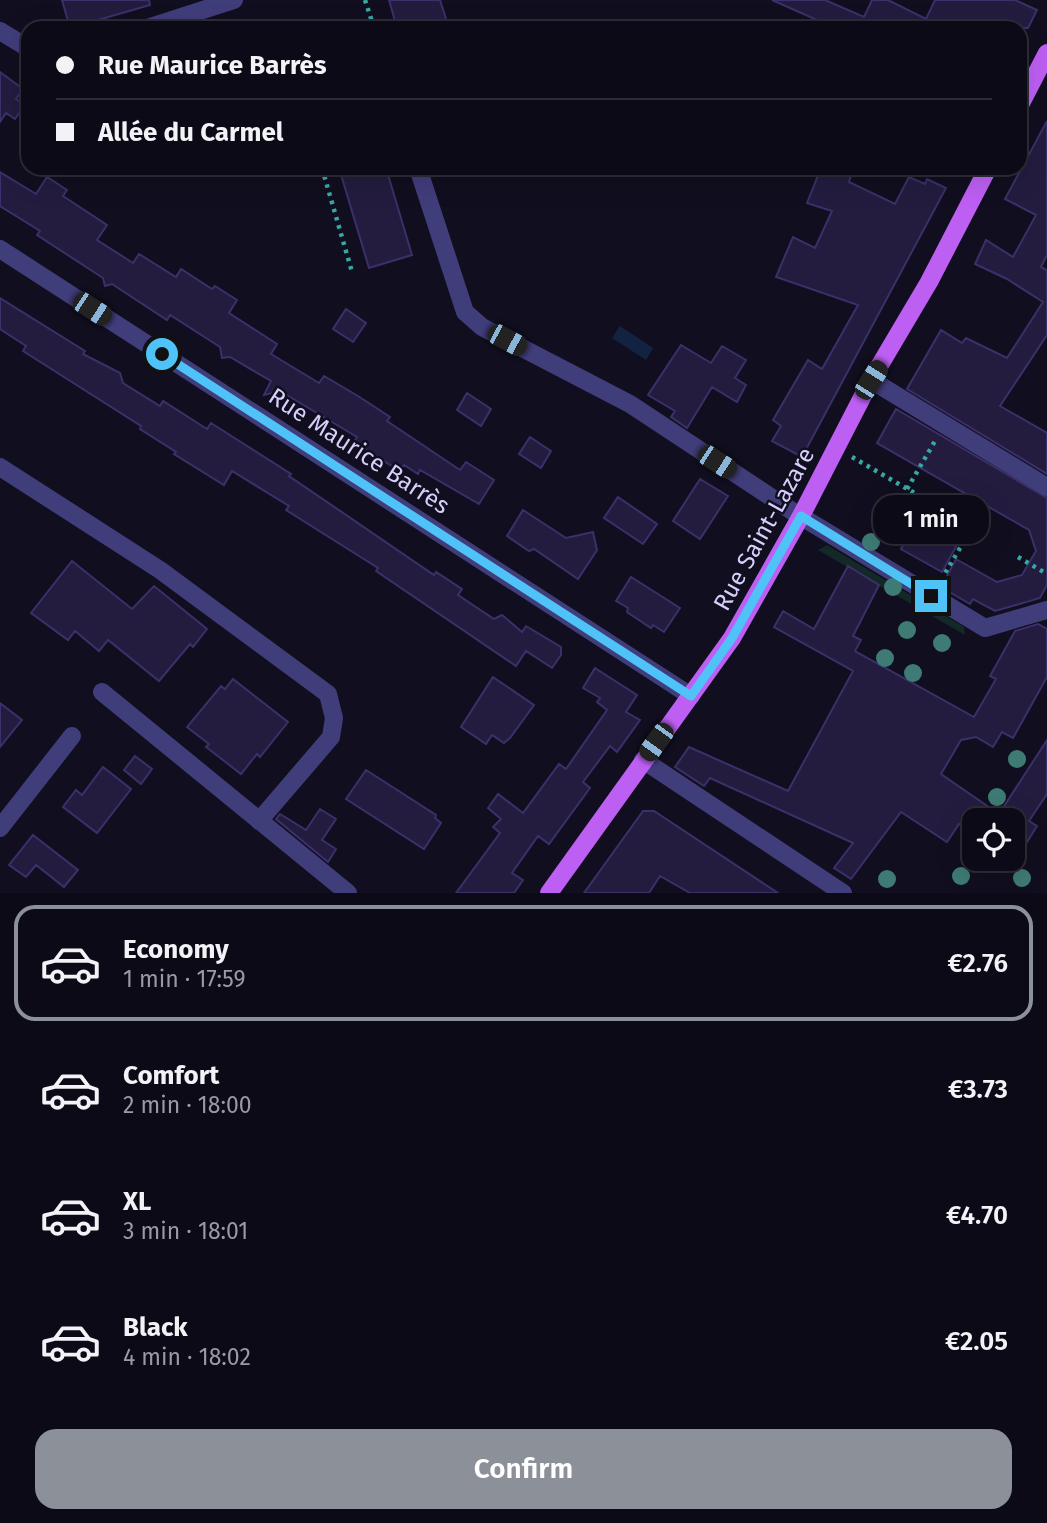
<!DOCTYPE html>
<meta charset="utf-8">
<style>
:root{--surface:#0d0a17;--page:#161320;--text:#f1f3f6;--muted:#9a9aa1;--line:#2d2b36;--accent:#8c9099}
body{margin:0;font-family:"Fira Sans",sans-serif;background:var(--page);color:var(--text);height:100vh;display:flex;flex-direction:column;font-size:26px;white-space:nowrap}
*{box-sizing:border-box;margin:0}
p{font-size:23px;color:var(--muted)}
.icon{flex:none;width:38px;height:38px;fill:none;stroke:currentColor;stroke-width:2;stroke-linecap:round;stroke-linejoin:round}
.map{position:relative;height:893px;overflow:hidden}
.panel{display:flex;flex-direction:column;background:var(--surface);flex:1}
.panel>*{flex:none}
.hud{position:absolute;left:21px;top:21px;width:1006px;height:154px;border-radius:21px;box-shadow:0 7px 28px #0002,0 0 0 2px var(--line);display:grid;align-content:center;height:154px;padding:0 35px;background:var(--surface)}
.fabs{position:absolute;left:962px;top:808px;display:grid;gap:14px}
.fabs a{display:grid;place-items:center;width:63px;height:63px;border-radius:14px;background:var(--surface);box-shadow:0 7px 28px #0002,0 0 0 2px var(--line);font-size:35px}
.end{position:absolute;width:32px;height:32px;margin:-16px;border:9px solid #4fc3f7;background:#111;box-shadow:0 0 0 4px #111}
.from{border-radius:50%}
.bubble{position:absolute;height:49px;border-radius:21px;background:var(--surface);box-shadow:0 7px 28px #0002,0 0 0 2px var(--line);font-size:23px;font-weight:600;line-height:49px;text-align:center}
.car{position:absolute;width:21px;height:42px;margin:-21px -10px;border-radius:9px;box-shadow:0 0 5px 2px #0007;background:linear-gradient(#222 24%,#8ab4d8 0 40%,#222 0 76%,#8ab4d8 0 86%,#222 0)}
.hud b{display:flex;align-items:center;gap:24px;height:66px;font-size:26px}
.hud b+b{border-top:2px solid var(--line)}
.hud i{width:18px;height:18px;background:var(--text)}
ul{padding:12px 0 0;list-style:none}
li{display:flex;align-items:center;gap:21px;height:116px;margin:0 14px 10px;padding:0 21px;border:4px solid transparent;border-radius:21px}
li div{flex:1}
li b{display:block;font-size:26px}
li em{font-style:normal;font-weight:600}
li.selected{border-color:var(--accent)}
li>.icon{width:63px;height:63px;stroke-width:1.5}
.cta{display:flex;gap:14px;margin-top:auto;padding:14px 35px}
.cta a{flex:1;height:80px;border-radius:21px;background:var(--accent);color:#fff;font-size:28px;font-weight:600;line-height:80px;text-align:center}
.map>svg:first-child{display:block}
</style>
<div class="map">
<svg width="1047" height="893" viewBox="0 0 1047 893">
<rect width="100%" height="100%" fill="#110e1f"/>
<path fill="#122928" d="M 827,545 L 964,627 L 965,635 L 818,550 Z"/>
<path fill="#112341" d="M 620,326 L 653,348 L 646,360 L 612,338 Z"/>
<path fill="#231c3f" stroke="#3b3069" stroke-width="2" d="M 62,0 L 149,0 L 150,5 L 70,28 Z
M 389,0 L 440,0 L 449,28 L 397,28 Z
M 772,0 L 825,0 L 864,17 L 872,0 L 888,0 L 926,19 L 935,0 L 1015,0 L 1037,10 L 1028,28 L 989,28 L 980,24 L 978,28 L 970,25 L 969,28 L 835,28 Z
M 0,72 L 23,89 L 16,99 L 25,105 L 15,119 L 6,113 L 0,122 Z
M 1047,121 L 1047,255 L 1041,267 L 1047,270 L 1047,335 L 1000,406 L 1047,433 L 1047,474 L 907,389 L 941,330 L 962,343 L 966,338 L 1007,358 L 1043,302 L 1007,279 L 975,264 L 986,240 L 1013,257 L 1036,215 L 1005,199 Z
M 339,168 L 386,168 L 412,255 L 369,268 Z
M 821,168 L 841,168 L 852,172 L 849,182 L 895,204 L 909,177 L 925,184 L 927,179 L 946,188 L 802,457 L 772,441 L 781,426 L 773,420 L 808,360 L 822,369 L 858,305 L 776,277 L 793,237 L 815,248 L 832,211 L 807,203 Z
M 0,172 L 36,194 L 47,177 L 67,190 L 63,196 L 107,225 L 97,240 L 133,263 L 139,254 L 176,277 L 181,269 L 212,289 L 215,286 L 237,300 L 229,313 L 277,344 L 271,354 L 319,383 L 324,376 L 358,396 L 390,417 L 387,421 L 460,470 L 466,462 L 494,480 L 479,504 L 420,470 L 418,474 L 404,465 L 398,470 L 354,442 L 357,437 L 280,391 L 264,395 L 271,381 L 230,357 L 222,358 L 220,347 L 170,315 L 167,320 L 112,284 L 105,286 L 103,278 L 37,235 L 40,231 L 0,206 Z
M 0,298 L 85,351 L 83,354 L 120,373 L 123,383 L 160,406 L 163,401 L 207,429 L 211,423 L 291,474 L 289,476 L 434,575 L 436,572 L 462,589 L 458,595 L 494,619 L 502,615 L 522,632 L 526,626 L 561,647 L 561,655 L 552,668 L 526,651 L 516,666 L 376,571 L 378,568 L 286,510 L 289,506 L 232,471 L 224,485 L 174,454 L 176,452 L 140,429 L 141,426 L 23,351 L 26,346 L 0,329 Z
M 346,309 L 366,323 L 353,342 L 333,329 Z
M 681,345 L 711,363 L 722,346 L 746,360 L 735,378 L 746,385 L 737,402 L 712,387 L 687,428 L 671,417 L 675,411 L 648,395 Z
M 467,393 L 491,409 L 481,426 L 457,410 Z
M 896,409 L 1047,498 L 1047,585 L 1040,598 L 995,611 L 973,599 L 970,604 L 941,587 L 956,559 L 997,582 L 1022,575 L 1036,551 L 1029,530 L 877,443 Z
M 530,437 L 551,451 L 541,468 L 519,454 Z
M 700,479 L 728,496 L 700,539 L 673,521 Z
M 897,494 L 963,534 L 942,572 L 901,549 L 903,545 L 874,533 Z
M 618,497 L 657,524 L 643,544 L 604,518 Z
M 523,510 L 566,538 L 593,532 L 597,550 L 578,579 L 534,549 L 529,551 L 507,536 Z
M 72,561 L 132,609 L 154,586 L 207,629 L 193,647 L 190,644 L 159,681 L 108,640 L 99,651 L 75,631 L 68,640 L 31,613 Z
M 848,566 L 879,585 L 853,636 L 861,640 L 855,651 L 974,717 L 996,679 L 990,676 L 1015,631 L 1038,624 L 1047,629 L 1047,677 L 1013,738 L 1002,732 L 993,747 L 976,737 L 961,740 L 941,774 L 999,814 L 1047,740 L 1047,794 L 1029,821 L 1037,826 L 1027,842 L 1019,836 L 1013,845 L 1013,821 L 966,821 L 962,826 L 959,824 L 947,842 L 901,812 L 851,879 L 834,868 L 853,843 L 710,778 L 704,786 L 675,767 L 689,747 L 788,791 L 853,671 L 774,627 L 783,611 L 814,629 Z
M 631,577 L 680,608 L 664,632 L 653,625 L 651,628 L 627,612 L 628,608 L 616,601 Z
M 595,668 L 637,695 L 626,712 L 640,720 L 617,752 L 610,746 L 583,782 L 590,788 L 549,844 L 538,836 L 512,873 L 523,880 L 514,893 L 456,893 L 500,833 L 493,827 L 501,819 L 488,808 L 498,794 L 523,813 L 559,764 L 566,769 L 607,710 L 597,702 L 600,698 L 583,688 Z
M 493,677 L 534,705 L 510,738 L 504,743 L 492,735 L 486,744 L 461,727 Z
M 233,679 L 288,722 L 260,757 L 257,754 L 241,774 L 206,747 L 209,744 L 187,727 L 221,686 L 225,689 Z
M 0,703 L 22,720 L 0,747 Z
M 135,756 L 152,769 L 141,784 L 124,770 Z
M 103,767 L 131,789 L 97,833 L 63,807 L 76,790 L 82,795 Z
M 366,770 L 436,815 L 435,818 L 441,823 L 424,849 L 346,799 Z
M 320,809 L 336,819 L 322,840 L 336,849 L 328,862 L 276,819 L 280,814 L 306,830 Z
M 643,811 L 654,811 L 778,893 L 690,893 L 660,876 L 649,893 L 584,893 Z
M 33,835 L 78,870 L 64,887 L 36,865 L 26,877 L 9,865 Z"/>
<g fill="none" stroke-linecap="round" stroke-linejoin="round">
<path stroke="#37a9a3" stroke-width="4.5" stroke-dasharray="3.5 5" stroke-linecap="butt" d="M 365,0 L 374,28
M 322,168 L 352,272
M 852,457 L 937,506
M 907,489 L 935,441
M 1018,557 L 1047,574
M 941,580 L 963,543"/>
<path stroke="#403d7b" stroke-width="18" d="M 147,28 L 234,0
M 0,31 L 28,48
M 418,168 L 465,312 L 482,327 L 630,404 L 792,511 L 985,628 L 1047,610
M 0,249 L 691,696
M 871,380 L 1047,487
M 0,467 L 160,570 L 328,694 L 334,718 L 331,737 L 259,821
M 102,692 L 348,893
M 643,760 L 843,893
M 0,828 L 72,736"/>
<path stroke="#bd5ff3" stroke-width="18" d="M 1020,105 L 1047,53
M 549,893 L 732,638 L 801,516 L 871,380 L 929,282 L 988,168"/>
</g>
<g fill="#3e7b74">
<circle cx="871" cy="542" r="9"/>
<circle cx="893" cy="587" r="9"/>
<circle cx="907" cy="630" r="9"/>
<circle cx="942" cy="643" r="9"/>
<circle cx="885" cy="658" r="9"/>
<circle cx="913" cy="673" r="9"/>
<circle cx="1017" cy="759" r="9"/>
<circle cx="997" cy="797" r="9"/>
<circle cx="961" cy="876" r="9"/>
<circle cx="1022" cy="878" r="9"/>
<circle cx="887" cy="879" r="9"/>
</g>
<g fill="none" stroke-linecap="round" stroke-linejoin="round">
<path stroke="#4fc3f7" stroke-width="9" d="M 162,354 L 691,696 L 732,638 L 801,516 L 931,596"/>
</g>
<g text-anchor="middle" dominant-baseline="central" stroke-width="5" stroke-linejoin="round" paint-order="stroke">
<g font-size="24" fill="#d5d0fb" stroke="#110e1f">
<text transform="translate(359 451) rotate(33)">Rue Maurice Barrès</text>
<text transform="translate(764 529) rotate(-61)">Rue Saint-Lazare</text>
</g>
</g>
</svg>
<div class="fabs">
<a><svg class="icon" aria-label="locate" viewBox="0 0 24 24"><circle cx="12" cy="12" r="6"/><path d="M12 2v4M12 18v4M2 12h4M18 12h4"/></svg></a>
</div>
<i class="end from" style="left:162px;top:354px"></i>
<i class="end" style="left:931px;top:596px"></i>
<div class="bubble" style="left:873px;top:495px;width:116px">1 min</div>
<i class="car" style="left:92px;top:309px;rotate:123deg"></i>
<i class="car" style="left:507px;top:340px;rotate:118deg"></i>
<i class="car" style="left:871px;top:380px;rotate:32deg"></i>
<i class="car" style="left:717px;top:462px;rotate:123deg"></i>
<i class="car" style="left:656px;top:742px;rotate:216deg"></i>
<div class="hud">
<b><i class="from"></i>Rue Maurice Barrès</b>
<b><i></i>Allée du Carmel</b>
</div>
</div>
<section class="panel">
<ul>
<li class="selected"><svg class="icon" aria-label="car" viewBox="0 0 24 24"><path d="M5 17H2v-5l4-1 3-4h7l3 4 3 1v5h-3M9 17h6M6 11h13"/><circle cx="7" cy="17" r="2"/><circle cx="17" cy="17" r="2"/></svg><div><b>Economy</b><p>1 min · 17:59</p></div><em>€2.76</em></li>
<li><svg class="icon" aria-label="car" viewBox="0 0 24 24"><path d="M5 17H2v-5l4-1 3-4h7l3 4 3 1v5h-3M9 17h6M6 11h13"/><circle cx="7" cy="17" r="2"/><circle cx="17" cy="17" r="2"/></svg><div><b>Comfort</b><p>2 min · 18:00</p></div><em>€3.73</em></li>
<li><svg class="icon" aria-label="car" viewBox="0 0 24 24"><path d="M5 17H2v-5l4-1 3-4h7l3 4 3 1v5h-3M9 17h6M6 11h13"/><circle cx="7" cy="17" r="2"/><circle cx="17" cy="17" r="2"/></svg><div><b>XL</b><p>3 min · 18:01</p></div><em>€4.70</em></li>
<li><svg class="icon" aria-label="car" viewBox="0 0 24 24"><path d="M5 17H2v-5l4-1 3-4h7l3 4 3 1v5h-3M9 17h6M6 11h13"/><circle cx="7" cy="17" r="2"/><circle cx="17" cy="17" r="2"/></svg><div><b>Black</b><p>4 min · 18:02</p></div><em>€2.05</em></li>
</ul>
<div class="cta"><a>Confirm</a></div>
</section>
